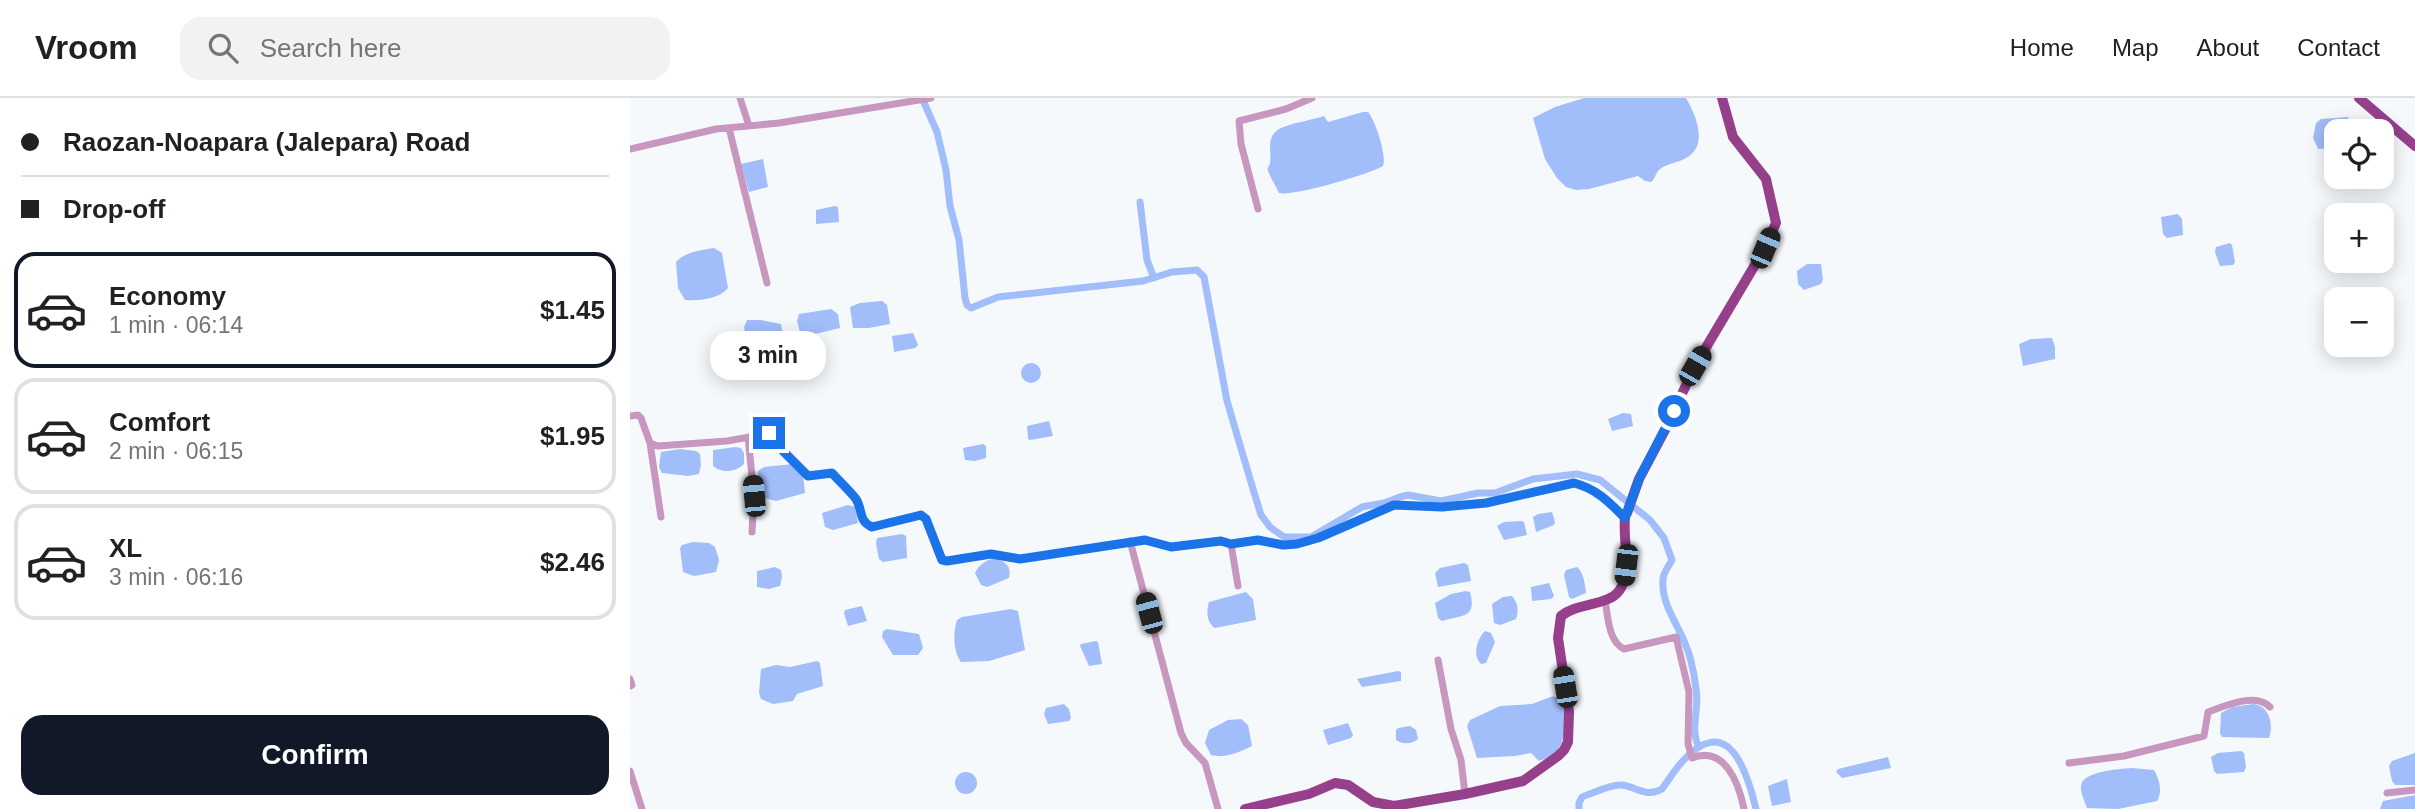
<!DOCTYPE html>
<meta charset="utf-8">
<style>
:root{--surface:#fff;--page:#f2f2f2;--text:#202124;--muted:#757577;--line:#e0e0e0;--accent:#111827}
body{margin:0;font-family:Arial,sans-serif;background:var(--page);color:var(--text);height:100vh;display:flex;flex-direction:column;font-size:26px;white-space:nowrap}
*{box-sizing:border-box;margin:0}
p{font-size:23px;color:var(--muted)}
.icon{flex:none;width:38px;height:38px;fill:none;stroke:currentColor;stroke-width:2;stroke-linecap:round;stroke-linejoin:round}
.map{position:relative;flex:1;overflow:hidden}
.side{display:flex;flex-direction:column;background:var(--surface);width:630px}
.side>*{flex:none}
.guide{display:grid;align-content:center;height:154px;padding:0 21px;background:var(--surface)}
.controls{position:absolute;left:1694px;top:21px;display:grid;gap:14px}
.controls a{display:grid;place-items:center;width:70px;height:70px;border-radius:14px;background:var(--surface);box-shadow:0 4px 18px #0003;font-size:35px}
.end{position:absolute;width:32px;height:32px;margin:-16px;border:9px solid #1a73e8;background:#fff;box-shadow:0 0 0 4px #fff}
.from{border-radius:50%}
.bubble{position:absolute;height:49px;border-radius:21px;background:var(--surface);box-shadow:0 4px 18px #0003;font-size:23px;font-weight:700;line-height:49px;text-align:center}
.car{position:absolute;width:21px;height:42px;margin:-21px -10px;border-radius:9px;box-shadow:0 0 5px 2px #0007;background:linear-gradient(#222 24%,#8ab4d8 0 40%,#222 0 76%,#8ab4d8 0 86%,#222 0)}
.guide b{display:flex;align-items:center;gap:24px;height:66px;font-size:26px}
.guide b+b{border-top:2px solid var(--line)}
.guide i{width:18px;height:18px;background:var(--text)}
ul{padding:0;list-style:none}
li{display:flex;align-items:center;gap:21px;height:116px;margin:0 14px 10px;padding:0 7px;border:4px solid var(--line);border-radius:21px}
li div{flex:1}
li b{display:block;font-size:26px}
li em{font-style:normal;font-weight:700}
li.active{border-color:var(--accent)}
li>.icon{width:63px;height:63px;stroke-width:1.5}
.button{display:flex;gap:14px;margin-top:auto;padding:14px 21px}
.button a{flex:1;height:80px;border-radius:21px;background:var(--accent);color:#fff;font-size:28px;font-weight:700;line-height:80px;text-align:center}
header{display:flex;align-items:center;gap:42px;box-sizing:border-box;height:98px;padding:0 35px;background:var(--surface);border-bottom:2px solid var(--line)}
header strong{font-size:33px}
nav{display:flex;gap:38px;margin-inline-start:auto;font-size:24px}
.search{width:490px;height:63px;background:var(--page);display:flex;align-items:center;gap:18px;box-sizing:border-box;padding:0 24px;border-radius:21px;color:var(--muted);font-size:26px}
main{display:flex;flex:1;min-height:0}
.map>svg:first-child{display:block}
</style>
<header>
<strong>Vroom</strong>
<div class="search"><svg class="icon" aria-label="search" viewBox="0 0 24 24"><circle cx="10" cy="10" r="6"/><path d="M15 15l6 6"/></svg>Search here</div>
<nav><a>Home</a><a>Map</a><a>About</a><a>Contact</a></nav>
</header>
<main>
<section class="side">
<div class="guide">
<b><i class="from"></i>Raozan-Noapara (Jalepara) Road</b>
<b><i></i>Drop-off</b>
</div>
<ul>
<li class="active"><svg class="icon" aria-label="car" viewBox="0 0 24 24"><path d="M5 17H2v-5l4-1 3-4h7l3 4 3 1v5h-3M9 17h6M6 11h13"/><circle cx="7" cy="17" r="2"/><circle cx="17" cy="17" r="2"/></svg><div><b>Economy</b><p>1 min · 06:14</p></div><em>$1.45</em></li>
<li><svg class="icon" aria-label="car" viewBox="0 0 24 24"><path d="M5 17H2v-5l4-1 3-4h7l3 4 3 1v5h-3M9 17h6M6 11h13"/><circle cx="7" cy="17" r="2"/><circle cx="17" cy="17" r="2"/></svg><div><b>Comfort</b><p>2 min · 06:15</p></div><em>$1.95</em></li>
<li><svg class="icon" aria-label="car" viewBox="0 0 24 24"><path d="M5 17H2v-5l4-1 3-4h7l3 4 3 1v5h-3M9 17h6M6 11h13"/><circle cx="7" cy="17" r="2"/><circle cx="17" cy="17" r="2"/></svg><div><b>XL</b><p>3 min · 06:16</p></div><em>$2.46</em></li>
</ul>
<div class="button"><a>Confirm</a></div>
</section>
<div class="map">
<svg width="1785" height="711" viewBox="0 0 1785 711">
<rect width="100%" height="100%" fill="#f6f9fc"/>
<path fill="#a1bdfa" d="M 954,0 L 1056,0 C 1066,17 1079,48 1056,60 C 1048,65 1038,65 1030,71 C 1025,75 1026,80 1021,84 L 1015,83 L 1008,78 L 959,91 L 946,92 L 936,89 L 927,80 L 915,61 L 903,20 L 925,9 Z
M 733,14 L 738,14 C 745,22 757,57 753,68 C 740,76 662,99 649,95 C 646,88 641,81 639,75 C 636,69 639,70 640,65 C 642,52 635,38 651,30 C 662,25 682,22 694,18 L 698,24 Z
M 1718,19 L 1721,33 L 1706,33 L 1706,50 L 1688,51 L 1683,40 L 1686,25 L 1691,21 Z
M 133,61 L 138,89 L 119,94 L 111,66 Z
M 205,108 L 208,109 L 209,124 L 186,126 L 186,112 Z
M 1548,116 L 1552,121 L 1553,137 L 1537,140 L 1533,136 L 1531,119 Z
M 1600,145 L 1602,147 L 1605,164 L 1603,167 L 1590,168 L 1585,154 L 1586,149 Z
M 84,150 L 92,155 L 98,190 C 89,201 69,203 55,202 L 48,190 L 46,164 C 55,154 71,152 84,150 Z
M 1177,166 L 1191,166 L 1193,182 L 1191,186 L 1174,192 L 1168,186 L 1167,173 Z
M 252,203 L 257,207 L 260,226 L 239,230 L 223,230 L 220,209 L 230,205 Z
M 201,211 L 208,216 L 210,230 L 181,237 L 170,234 L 167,223 L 169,216 Z
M 117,222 L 131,222 L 151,226 L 154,241 L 139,246 L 117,245 L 114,229 Z
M 283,235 L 288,247 L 285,250 L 264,254 L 262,238 Z
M 1422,240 L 1425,249 L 1425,261 L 1393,268 L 1389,246 L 1401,241 Z
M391 275a10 10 0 1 1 20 0a10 10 0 1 1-20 0Z
M 993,315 L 1001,316 L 1003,328 L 982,333 L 978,321 Z
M 419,323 L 423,338 L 400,342 L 398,341 L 397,328 Z
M 353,346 L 356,348 L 356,360 L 345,363 L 335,362 L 333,350 Z
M 105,349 L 111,350 L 114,355 L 114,366 C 106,374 92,376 83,368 L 83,352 Z
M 50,351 L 66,353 L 70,356 L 71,367 L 69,376 L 58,378 L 32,375 L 29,369 L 31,354 Z
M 163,366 L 173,376 L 175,395 L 146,403 L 127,398 L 128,373 L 134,369 Z
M 218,407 L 225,409 L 228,425 L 203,432 L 195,429 L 192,415 Z
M 922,414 L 925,424 L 924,427 L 906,434 L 903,419 L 908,416 Z
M 891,423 L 894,424 L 897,437 L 874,442 L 867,428 L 874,424 Z
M 272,436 L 276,438 L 277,460 L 253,464 L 249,461 L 246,445 L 247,440 Z
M 63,444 L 79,445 L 85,449 L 89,462 L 86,474 L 64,478 L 53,474 L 50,450 L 52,447 Z
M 364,460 C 375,463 382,468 379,480 L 357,489 L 351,487 L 345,475 C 348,467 357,462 364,460 Z
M 834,465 L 838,467 L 841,483 L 808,489 L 805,475 L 810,470 Z
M 145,469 L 151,472 L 152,479 L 150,488 L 139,491 L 127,489 L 127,473 Z
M 947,469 C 954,475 955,487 956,495 L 942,501 L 939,499 L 934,477 L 936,472 Z
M 919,485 L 924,498 L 921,501 L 902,503 L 901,489 Z
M 836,493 L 840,494 C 847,520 833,517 812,523 L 808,520 L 805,505 L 821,496 Z
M 616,494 L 623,501 L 626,522 L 585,530 C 577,525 576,513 579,504 Z
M 882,498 C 888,505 889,513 886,521 L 870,527 L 864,525 L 862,506 L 873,499 Z
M 232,508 L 237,523 L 218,528 L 214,515 L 215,512 Z
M 381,511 L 388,513 L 395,552 L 359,563 L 331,564 C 323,553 323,535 327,522 L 332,519 Z
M 257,531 L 289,536 L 293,550 L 288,557 L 263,557 L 252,539 L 253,533 Z
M 855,533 L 861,535 L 865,544 L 856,565 L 851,566 C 842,557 847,541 855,533 Z
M 466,543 L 468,544 L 472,566 L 459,568 L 450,548 L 451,546 Z
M 187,563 L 190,565 L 193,588 L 167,596 L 163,603 L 143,606 L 131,601 L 129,595 L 131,571 L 146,567 L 160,569 Z
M 768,573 L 771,574 L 771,583 L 732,589 L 727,581 Z
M 923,598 L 932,602 C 936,627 940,654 909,663 L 901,655 L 885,658 L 847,660 L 837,628 L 840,622 L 870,608 L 902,606 Z
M 434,606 L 439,611 L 441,620 L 439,623 L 418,626 L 414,616 L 416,610 Z
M 1624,606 C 1639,608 1644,626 1639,640 L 1592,639 L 1590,635 L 1591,615 L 1602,609 Z
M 611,621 L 618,627 L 622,648 C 611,654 592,661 581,657 L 575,645 L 579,632 L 598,622 Z
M 718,625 L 723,637 L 721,640 L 698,647 L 693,632 Z
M 780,628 L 786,632 L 788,641 C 782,646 773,647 766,642 L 766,632 L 768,630 Z
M 1611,653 L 1614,655 L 1616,669 L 1614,674 L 1587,676 L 1584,673 L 1581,659 L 1588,655 Z
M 1785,655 L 1785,687 L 1765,687 L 1762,683 L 1759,668 L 1762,663 Z
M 1258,659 L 1261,670 L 1212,680 L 1206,674 L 1208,671 Z
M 1501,670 L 1524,672 C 1529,681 1533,693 1527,703 L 1488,711 L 1457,710 C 1455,704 1450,694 1451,688 C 1452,673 1490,671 1501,670 Z
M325 685a11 11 0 1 1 22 0a11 11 0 1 1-22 0Z
M 1157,681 L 1161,704 L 1142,708 L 1138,688 Z
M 1785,697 L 1785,711 L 1750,711 L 1753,703 Z"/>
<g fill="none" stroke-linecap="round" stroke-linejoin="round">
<path stroke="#a1bdfa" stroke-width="7" d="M 292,0 L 307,34 L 316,72 L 320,108 L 329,142 L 335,200 L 337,207 L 341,210 L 368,199 L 513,183 L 542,174 L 567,172 L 574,179 L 597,303 L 623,391 L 631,417 L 640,429 L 654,439 L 681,439 L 732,409 L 754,405 L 770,399 L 778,397 L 811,403 L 848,395 L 865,395 L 903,381 L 947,376 L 970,382 L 1020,422 L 1034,440 L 1042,462 C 1039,468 1033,474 1033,482 C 1031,504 1046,524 1054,543 C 1061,558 1064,574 1066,591 C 1070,611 1059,631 1069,649
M 510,104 L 517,162 L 524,180
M 949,711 L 949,705 L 952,699 C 963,695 981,686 992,687 C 1007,689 1016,700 1032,691 C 1038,683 1044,673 1051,665 C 1097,613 1116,669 1126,711"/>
<path stroke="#c797bf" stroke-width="7" d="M 110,0 L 119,28
M 99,30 L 137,185
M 0,51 L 86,31 L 149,25 L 301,0
M 628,111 L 611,46 L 609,23 L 656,11 L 682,0
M 0,318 L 8,317 L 11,320 L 20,345 L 28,348 L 97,343 L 143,335 L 153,353 L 178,378 L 203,375 C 210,384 219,392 226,401 C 233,412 228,423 242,429 L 291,417 L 296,421 L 311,462 L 318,463 L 361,456 L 390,461 L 515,442 L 541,449 L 591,443 L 601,446
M 118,339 L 124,398 L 122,434
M 20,345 L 31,419
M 500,443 L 551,635 L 556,645 L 575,665 L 588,711
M 608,488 L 601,446 L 628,442 L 653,447 L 667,446 L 688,440 L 764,407 L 812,409 L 856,405 L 944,385 C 967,391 979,404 995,420
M 975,502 C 978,518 978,543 994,551 L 1046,539 L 1059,594 L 1058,646 L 1062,660 C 1095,647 1109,686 1114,711
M 808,562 L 821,631 L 831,662 L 835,696
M 0,581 L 2,587 L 0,588
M 1439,665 L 1494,658 L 1574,638 L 1578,614 C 1594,608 1626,594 1640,609
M 0,673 L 12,711
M 1757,695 L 1785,692"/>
<path stroke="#96408c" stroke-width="10" d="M 1729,0 L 1785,48
M 997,415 L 1009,381 L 1035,332 L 1065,268 L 1135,150 L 1146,125 L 1136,81 L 1103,39 L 1092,0
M 615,711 L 679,696 L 705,685 L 718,687 L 743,704 L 764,708 L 835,696 L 893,683 L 928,658 L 934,652 L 938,644 L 939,614 L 928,540 L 931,518 C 945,507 962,508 978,501 C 1007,490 992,444 995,420"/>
</g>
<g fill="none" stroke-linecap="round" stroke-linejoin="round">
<path stroke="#1a73e8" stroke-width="9" d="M 139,335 L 144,336 L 153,353 L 178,378 L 202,375 C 210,384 219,392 226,401 C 233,412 228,423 242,429 L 291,417 L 296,421 L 312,462 L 317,463 L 361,456 L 390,461 L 515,442 L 541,449 L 591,443 L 601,446 L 628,442 L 653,447 L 667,446 L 688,440 L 764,407 L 812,409 L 856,405 L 944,385 C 967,391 979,404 995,420 L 1009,381 L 1044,313"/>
</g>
</svg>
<div class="controls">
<a><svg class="icon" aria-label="locate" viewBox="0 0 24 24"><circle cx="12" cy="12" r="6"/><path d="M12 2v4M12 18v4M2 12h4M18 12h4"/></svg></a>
<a>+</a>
<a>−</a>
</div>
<i class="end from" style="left:1044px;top:313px"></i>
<i class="end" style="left:139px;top:335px"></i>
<div class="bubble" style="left:80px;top:233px;width:116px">3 min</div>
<i class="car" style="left:1135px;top:150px;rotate:23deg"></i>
<i class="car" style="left:1065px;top:268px;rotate:30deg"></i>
<i class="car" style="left:124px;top:398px;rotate:355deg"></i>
<i class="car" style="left:996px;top:467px;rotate:187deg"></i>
<i class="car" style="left:519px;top:515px;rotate:345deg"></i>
<i class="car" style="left:935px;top:589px;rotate:351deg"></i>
</div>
</main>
